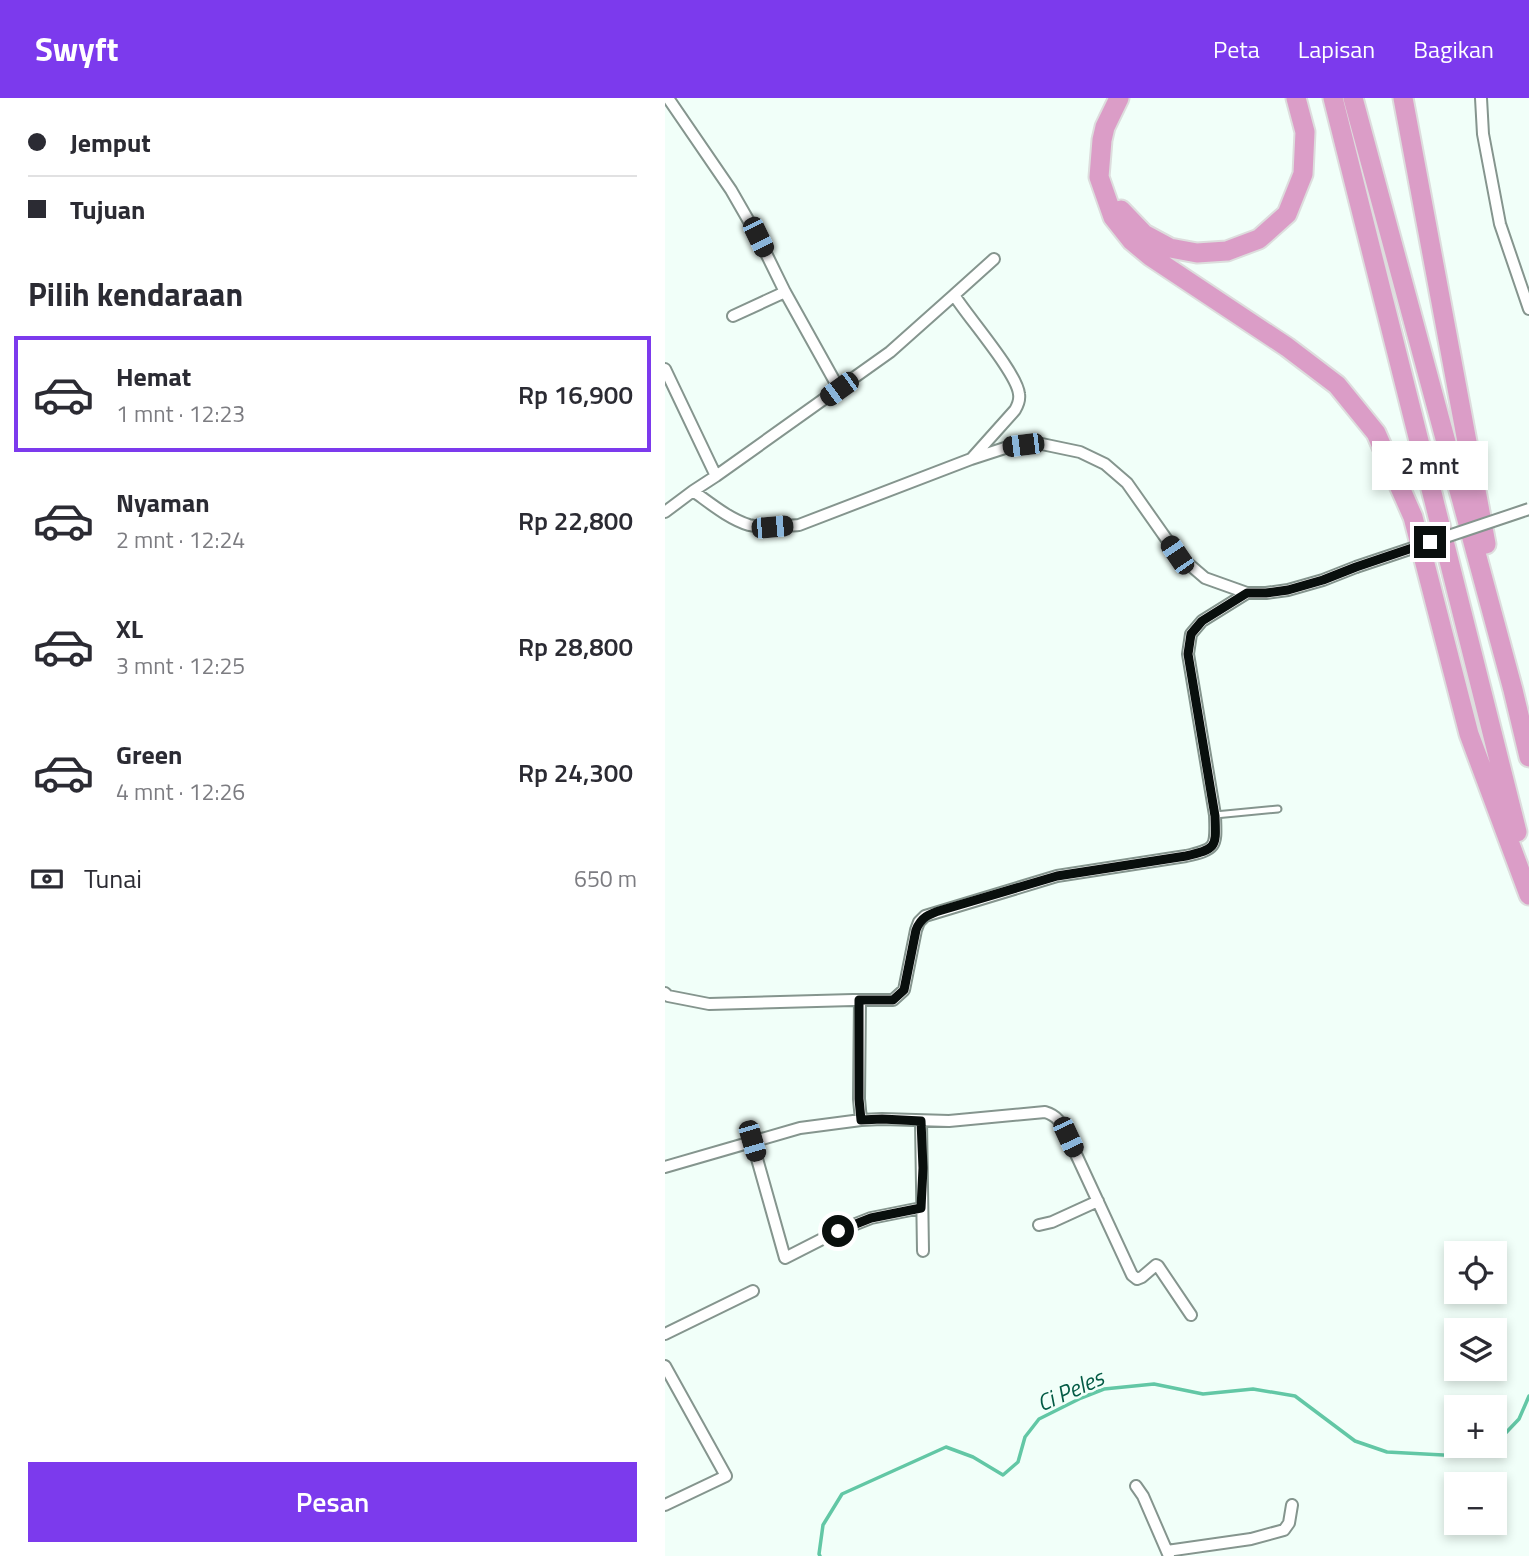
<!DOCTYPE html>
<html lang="id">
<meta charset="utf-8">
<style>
:root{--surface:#fff;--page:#f2f2f3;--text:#2b2b33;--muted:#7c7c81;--line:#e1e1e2;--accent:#7c3aed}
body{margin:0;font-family:"Titillium Web",sans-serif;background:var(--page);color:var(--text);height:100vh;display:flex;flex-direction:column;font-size:26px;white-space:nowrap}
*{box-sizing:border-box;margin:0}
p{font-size:23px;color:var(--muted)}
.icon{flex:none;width:38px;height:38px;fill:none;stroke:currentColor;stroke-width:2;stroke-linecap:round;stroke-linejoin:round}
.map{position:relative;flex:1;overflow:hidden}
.panel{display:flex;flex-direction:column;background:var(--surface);width:665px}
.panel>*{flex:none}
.guide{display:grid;align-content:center;height:154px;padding:0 28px;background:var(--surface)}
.buttons{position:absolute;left:779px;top:1143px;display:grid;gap:14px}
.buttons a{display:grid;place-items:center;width:63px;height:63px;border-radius:0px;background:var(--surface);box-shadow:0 4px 10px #0003;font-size:35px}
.end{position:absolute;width:32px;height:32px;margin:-16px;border:9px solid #090f0d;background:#fff;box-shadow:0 0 0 4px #fff}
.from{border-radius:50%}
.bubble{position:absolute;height:49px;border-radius:0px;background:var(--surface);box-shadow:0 4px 10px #0003;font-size:23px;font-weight:600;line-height:49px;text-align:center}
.car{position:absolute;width:21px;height:42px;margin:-21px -10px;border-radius:9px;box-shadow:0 0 5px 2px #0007;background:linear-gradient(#222 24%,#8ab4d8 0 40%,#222 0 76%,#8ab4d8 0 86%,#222 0)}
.guide b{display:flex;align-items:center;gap:24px;height:66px;font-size:26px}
.guide b+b{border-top:2px solid var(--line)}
.guide i{width:18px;height:18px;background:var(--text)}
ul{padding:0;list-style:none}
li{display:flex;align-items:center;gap:21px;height:116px;margin:0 14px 10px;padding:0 14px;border:4px solid transparent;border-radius:0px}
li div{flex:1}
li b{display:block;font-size:26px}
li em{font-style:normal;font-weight:600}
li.current{border-color:var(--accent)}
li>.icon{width:63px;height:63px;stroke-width:1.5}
h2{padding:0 28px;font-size:32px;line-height:84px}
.pay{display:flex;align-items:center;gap:18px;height:77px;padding:0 28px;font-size:26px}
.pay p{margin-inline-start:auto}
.cta{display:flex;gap:14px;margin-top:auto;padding:14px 28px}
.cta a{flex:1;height:80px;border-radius:0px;background:var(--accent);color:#fff;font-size:28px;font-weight:600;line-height:80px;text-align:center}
header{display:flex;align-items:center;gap:42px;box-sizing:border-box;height:98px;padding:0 35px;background:var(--accent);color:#fff}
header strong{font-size:33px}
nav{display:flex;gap:38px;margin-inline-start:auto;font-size:24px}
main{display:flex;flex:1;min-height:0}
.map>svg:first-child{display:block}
</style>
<header>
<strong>Swyft</strong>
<nav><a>Peta</a><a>Lapisan</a><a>Bagikan</a></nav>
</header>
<main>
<section class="panel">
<div class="guide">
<b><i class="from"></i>Jemput</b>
<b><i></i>Tujuan</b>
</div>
<h2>Pilih kendaraan</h2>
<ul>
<li class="current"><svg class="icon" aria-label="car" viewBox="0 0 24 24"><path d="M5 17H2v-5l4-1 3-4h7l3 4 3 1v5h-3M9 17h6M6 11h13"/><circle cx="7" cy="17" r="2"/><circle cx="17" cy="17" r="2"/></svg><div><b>Hemat</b><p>1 mnt · 12:23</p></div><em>Rp 16,900</em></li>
<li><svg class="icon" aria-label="car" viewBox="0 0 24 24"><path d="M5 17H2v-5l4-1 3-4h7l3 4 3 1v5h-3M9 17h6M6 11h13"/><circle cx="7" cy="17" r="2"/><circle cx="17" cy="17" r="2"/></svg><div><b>Nyaman</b><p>2 mnt · 12:24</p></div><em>Rp 22,800</em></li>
<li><svg class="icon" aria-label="car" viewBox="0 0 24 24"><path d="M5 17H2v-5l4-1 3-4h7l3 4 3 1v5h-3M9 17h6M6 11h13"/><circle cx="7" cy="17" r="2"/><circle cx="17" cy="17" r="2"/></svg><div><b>XL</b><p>3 mnt · 12:25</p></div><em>Rp 28,800</em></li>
<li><svg class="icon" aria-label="car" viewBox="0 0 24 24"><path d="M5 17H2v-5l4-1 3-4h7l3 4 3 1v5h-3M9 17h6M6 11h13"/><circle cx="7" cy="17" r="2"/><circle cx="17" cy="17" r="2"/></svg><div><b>Green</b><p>4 mnt · 12:26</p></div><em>Rp 24,300</em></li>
</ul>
<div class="pay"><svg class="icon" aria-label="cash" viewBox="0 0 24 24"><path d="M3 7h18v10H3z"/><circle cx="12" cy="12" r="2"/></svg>Tunai<p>650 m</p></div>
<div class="cta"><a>Pesan</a></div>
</section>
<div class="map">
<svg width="864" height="1458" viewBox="0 0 864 1458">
<rect width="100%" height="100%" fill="#f1fff9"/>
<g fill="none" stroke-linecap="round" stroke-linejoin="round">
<path stroke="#62c7a5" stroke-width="3.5" d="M 830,1345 L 833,1343 L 854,1321 L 864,1298
M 155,1458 L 154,1456 L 158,1427 L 177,1396 L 281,1349 L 308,1359 L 338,1377 L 353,1364 L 360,1339 L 374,1321 L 416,1300 L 439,1291 L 489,1286 L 538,1296 L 588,1291 L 630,1298 L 690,1343 L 722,1354 L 797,1358 L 823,1348"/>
<g stroke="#85958e" stroke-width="9">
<path id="lane" d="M 550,717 L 613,711"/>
</g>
<g stroke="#85958e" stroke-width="14">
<path id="street" d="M 3,0 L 66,92 L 93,139 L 120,194 L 174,291
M 816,0 L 818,36 L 835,126 L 864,211
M 289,197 L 329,161
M 68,218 L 120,194
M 0,271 L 51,378 L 225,254 L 289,197 C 302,218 352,275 354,296 C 355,302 353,307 350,312 L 308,359
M 28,393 L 51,378
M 0,414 L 28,393 C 45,405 64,421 84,427 C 100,431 118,428 134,427 L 306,361 L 343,349 L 372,345 L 415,354 L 440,366 L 462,385 L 512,456 L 540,480 L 582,495 L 601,495 L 623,492 L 658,482 L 691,469
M 0,895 L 3,898 L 44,906 L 188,902 L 228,902 L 239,892 L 251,832 L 254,824 L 260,818 L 392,778 L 521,758 C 553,751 551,748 550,717 L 523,556 L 526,536 L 537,523 L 582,495
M 195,902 L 194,1001 L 196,1022 L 217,1021 L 284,1023 L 380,1014 C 394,1018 397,1027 403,1039 L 467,1177 L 472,1181 L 477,1179 L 491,1167 L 493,1168 L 526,1217
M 256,1023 L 258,1153
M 87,1043 L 120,1160 L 173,1133 L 206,1120 L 256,1110
M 0,1069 L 135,1030 L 196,1022
M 374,1127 L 387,1124 L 433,1103
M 0,1236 L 88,1193
M 0,1268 L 61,1378 L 0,1407
M 471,1388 L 478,1398 L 504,1458
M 502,1453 L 586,1441 L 619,1432 L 624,1425 L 627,1407"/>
</g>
<g stroke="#ddd" stroke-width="23">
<path id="highway" d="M 454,0 L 440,29 L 437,42 L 434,79 L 448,119 L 467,143 L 485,158 L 622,249 L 672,287 L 711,335 L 748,419 L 804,636 L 864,797
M 668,0 L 852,734
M 688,0 L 848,592 L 864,659
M 738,0 L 821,446
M 456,112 L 479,136 L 505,150 L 532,155 L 562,153 L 594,141 L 622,116 L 638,76 L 640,34 L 631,0"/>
</g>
<use href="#lane" stroke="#fff" stroke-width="5"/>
<use href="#street" stroke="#fff" stroke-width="10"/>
<use href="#highway" stroke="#db9dc7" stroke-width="19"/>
<g stroke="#85958e" stroke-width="14" stroke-linecap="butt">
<path id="street-bridge" d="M 691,469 L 864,411"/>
</g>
<use href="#street-bridge" stroke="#fff" stroke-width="10"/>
</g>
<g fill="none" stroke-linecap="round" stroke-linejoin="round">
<path stroke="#090f0d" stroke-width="9" d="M 173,1133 L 206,1120 L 256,1110 L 258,1070 L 256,1023 L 217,1021 L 196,1022 L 194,1001 L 194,902 L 228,902 L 239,892 L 251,832 C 256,819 264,816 277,812 L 392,778 L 521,758 C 553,751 551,748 550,718 L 523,556 L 526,536 L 537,523 L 582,495 L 601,495 L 623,492 L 658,482 L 691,469 L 765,444"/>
</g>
<g text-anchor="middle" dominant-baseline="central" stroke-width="5" stroke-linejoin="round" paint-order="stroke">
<g font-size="23" font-style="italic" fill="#025a44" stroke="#f1fff9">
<text transform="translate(405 1292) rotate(-24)">Ci Peles</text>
</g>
</g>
</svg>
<div class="buttons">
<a><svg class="icon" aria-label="locate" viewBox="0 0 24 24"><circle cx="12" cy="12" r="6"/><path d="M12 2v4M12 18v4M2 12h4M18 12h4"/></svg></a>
<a><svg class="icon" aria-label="layers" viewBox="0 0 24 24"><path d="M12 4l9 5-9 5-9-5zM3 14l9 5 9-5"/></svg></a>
<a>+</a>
<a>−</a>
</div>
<i class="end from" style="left:173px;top:1133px"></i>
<i class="end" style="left:765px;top:444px"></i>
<div class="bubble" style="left:707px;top:343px;width:116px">2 mnt</div>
<i class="car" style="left:93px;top:139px;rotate:154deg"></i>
<i class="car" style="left:174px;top:291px;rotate:234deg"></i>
<i class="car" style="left:358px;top:347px;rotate:263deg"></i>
<i class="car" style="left:107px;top:429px;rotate:85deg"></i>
<i class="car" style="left:512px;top:457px;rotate:326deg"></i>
<i class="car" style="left:403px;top:1039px;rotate:155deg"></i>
<i class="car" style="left:87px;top:1043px;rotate:164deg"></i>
</div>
</main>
